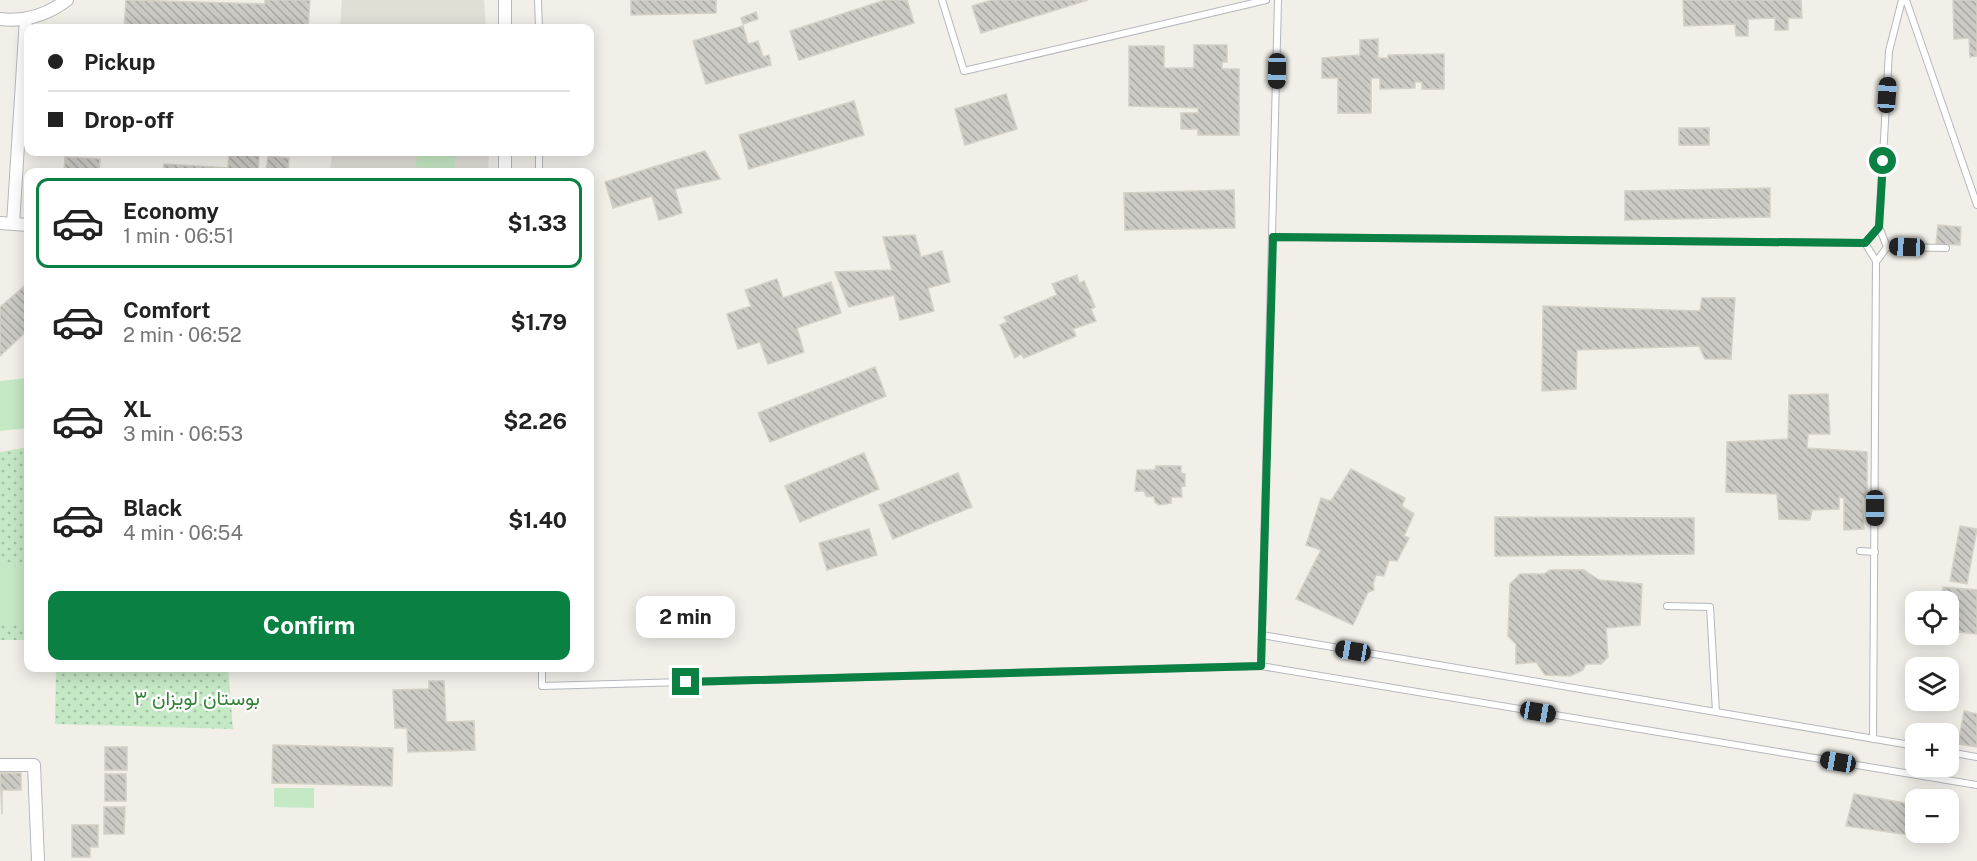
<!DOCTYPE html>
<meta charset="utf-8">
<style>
:root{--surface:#fff;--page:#f6f6f6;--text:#222;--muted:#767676;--line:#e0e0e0;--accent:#0b8043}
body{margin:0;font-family:"Public Sans",Vazirmatn,sans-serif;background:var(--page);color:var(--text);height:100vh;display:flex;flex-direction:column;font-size:22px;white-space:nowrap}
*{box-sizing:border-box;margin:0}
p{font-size:20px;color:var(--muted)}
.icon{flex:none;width:33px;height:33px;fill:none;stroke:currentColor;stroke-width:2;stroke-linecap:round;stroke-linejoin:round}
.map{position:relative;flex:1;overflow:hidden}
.side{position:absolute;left:24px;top:168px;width:570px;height:504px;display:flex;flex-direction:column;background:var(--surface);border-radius:12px;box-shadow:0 3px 15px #0003}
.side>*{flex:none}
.banner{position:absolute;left:24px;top:24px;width:570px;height:132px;border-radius:12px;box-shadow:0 3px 15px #0003;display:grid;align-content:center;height:132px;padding:0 24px;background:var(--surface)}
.buttons{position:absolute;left:1905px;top:591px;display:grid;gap:12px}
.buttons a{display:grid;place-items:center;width:54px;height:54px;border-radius:12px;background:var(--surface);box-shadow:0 3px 15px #0003;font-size:30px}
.end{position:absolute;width:27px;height:27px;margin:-14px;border:8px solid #0b8043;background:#fff;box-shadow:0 0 0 3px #fff}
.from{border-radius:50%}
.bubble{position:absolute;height:42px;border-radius:12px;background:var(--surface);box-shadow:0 3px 15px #0003;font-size:20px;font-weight:700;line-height:42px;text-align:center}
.car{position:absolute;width:18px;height:36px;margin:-18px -9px;border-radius:8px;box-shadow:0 0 4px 2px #0007;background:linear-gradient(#222 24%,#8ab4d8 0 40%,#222 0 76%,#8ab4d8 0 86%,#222 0)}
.banner b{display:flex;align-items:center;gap:21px;height:57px;font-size:22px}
.banner b+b{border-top:2px solid var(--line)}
.banner i{width:15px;height:15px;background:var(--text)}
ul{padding:10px 0 0;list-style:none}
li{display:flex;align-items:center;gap:18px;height:90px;margin:0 12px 9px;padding:0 12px;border:3px solid transparent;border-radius:12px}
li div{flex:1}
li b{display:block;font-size:22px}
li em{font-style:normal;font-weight:700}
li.active{border-color:var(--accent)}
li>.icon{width:54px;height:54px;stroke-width:1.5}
.cta{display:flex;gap:12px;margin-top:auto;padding:12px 24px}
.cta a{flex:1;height:69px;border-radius:12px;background:var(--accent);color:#fff;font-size:24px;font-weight:700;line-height:69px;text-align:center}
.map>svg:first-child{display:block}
</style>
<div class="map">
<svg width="1977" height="861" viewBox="0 0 1977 861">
<defs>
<pattern id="park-dots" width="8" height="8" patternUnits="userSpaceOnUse" patternTransform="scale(1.5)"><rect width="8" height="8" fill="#c5e8c5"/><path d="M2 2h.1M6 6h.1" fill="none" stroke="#a3c0a4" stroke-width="1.8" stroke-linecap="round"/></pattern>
<pattern id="building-back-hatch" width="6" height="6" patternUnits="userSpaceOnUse" patternTransform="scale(1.5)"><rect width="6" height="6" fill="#cccac5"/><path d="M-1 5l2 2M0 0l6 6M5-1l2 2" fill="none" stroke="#a9a8a4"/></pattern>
</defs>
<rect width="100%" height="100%" fill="#f1efe8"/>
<path fill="#e1ded6" d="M 342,0 L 484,0 L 486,28 L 340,28 Z
M 332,152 L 489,152 L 488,172 L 330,172 Z"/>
<path fill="url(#park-dots)" d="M 28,447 L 28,640 L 0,640 L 0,452 Z
M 56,668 L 228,668 L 233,729 L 55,724 Z"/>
<path fill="#c5e8c5" d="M 417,152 L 456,152 L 454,170 L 416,167 Z
M 28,378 L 28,428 L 0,431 L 0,381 Z
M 0,565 L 28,567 L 28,626 L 0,624 Z
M 274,788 L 314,788 L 314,808 L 274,807 Z"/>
<path fill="url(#building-back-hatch)" stroke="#d6d1c6" stroke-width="1.5" d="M 126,0 L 265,4 L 265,0 L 310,0 L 308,28 L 124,28 Z
M 631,0 L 716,0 L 716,13 L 631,15 Z
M 885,0 L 907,0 L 914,23 L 799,60 L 790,31 Z
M 992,0 L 1088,0 L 981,33 L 972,6 Z
M 1683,0 L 1801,0 L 1802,18 L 1788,18 L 1788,30 L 1775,30 L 1775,18 L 1748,19 L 1748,36 L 1736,36 L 1735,24 L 1684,26 Z
M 1953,0 L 1977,0 L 1977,56 L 1970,57 L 1969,38 L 1954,39 Z
M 756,12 L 758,19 L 743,24 L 741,18 Z
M 388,25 L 433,27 L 433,28 L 387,28 Z
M 743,26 L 748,44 L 758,41 L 763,57 L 769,55 L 771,65 L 706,84 L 693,41 Z
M 1378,39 L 1378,58 L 1388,58 L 1388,55 L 1444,54 L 1444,89 L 1422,89 L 1422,82 L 1415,82 L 1415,88 L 1380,89 L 1380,78 L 1371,78 L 1371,113 L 1338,113 L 1338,78 L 1322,78 L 1322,58 L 1360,55 L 1360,40 Z
M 1194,45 L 1227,45 L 1227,62 L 1222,62 L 1222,69 L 1239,69 L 1239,135 L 1198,135 L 1198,129 L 1181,129 L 1181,113 L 1198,113 L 1198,108 L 1129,106 L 1129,46 L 1164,46 L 1164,68 L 1194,68 Z
M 1006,94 L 1017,129 L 965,145 L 955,109 Z
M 854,101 L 864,135 L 749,169 L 739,135 Z
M 1679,128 L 1709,128 L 1709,145 L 1679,145 Z
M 705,151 L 720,179 L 675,189 L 682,213 L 659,220 L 652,196 L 613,208 L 605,182 Z
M 229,154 L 259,156 L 258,172 L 163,172 L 164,164 L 228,168 Z
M 268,156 L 289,158 L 288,172 L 266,172 Z
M 65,157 L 100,159 L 99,172 L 64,172 Z
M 1770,188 L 1770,217 L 1625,220 L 1625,191 Z
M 1234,190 L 1235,228 L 1125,230 L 1124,193 Z
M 1938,225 L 1961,227 L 1960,245 L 1936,244 Z
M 915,235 L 921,257 L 942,251 L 950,282 L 928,288 L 934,311 L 900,320 L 894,295 L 849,307 L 835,272 L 892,270 L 883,237 Z
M 1077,275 L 1079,283 L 1084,281 L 1095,307 L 1091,309 L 1096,321 L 1073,329 L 1076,336 L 1024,358 L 1021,354 L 1015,358 L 1000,325 L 1007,322 L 1004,317 L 1057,295 L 1052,284 Z
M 777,279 L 783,298 L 831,282 L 841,313 L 797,328 L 804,352 L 768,364 L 760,342 L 738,349 L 727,314 L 751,306 L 745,290 Z
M 28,283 L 28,330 L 0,356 L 0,307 Z
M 1702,298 L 1735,298 L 1731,359 L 1705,359 L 1699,346 L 1577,350 L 1576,389 L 1542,391 L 1543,306 L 1700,311 Z
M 875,367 L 886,396 L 770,442 L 758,413 Z
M 1828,394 L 1830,434 L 1808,434 L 1807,448 L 1867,452 L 1867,498 L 1862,496 L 1864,529 L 1844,530 L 1844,498 L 1839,497 L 1839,509 L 1812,510 L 1810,520 L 1779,519 L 1777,494 L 1726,492 L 1727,442 L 1788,439 L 1789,395 Z
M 864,453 L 879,489 L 800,522 L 785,486 Z
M 1156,466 L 1181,466 L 1181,473 L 1185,474 L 1185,486 L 1181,485 L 1182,497 L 1171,497 L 1171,503 L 1159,505 L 1155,502 L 1154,497 L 1146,496 L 1144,491 L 1135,491 L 1137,470 L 1155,470 Z
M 1351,469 L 1405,498 L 1402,506 L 1414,514 L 1404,536 L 1409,538 L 1397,561 L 1389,560 L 1384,576 L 1376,575 L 1373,584 L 1374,590 L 1368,592 L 1353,625 L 1296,599 L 1321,550 L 1306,545 L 1321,498 L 1331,501 Z
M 958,473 L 972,507 L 893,539 L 879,505 Z
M 1495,517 L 1694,518 L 1694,554 L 1495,556 Z
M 1960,526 L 1977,529 L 1967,584 L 1950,581 Z
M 869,529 L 877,555 L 827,570 L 819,543 Z
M 1550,570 L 1584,570 L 1599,580 L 1642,584 L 1640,625 L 1606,628 L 1608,657 L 1601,664 L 1586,664 L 1583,670 L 1570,676 L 1545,675 L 1536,662 L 1516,664 L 1516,644 L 1508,636 L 1510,584 L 1520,574 L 1544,574 Z
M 1943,587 L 1977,590 L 1977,634 L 1948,631 L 1948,602 L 1941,602 Z
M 429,681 L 444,681 L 446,722 L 474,721 L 475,750 L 408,752 L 407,728 L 395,728 L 393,690 L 429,689 Z
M 1964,711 L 1977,714 L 1977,747 L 1958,744 Z
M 273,745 L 393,748 L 392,786 L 272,783 Z
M 105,747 L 127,747 L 127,770 L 105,770 Z
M 0,773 L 21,773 L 21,790 L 2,790 L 2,814 Z
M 105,774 L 126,774 L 126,801 L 105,801 Z
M 1854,794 L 1916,805 L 1916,832 L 1924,832 L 1923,837 L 1846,826 Z
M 104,807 L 125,807 L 124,834 L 104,834 Z
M 72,825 L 98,825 L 98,847 L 90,847 L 90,857 L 72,857 Z"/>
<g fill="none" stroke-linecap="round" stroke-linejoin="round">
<g stroke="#b5b8bc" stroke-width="8">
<path id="service" d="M 538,0 L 539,28
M 942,0 L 964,71 L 1266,0
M 1906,0 L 1977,205
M 539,152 L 539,172
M 1273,237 L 1865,243
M 1887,247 L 1946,248
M 1876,262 L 1887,247 L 1879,227
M 1860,551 L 1875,552
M 1667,606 L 1710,607 L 1716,712
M 1262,635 L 1916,746
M 1261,666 L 1278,0
M 542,668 L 542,686 L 1261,666 L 1977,785
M 1873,739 L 1876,261 L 1865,243 L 1879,227 L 1889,51 L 1902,0
M 1948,752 L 1977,757"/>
</g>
<g stroke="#b5b8bc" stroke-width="14">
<path id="minor" d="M 505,0 L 505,28
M 0,19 C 24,22 47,15 67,0
M 505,152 L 505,172
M 0,223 L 28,225
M 13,224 L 26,19
M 0,765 L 34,765 L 38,861"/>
</g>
<use href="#service" stroke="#fff" stroke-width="6"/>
<use href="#minor" stroke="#fff" stroke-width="12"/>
</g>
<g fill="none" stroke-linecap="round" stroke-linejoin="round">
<path stroke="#0b8043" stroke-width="8" d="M 686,682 L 1261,666 L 1273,237 L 1865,243 L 1879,227 L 1883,161"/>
</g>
<g text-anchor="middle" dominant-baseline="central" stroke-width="4.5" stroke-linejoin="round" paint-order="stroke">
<g font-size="20" fill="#348238" stroke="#fff">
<text x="197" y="698">بوستان لویزان ۳</text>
</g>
</g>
</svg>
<div class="buttons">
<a><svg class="icon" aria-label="locate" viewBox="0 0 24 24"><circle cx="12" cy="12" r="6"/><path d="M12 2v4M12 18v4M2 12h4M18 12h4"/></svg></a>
<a><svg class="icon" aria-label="layers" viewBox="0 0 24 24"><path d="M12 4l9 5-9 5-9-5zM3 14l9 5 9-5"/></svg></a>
<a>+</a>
<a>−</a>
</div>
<i class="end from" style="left:1883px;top:161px"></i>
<i class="end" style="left:686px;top:682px"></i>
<div class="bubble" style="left:636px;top:596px;width:99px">2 min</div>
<i class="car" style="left:1277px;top:71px;rotate:181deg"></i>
<i class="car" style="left:1887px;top:95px;rotate:4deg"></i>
<i class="car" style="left:1907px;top:247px;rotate:272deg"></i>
<i class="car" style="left:1875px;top:508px;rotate:180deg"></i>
<i class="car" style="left:1353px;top:651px;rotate:280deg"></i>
<i class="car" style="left:1538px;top:712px;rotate:100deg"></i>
<i class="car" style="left:1838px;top:762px;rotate:280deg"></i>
<div class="banner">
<b><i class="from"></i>Pickup</b>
<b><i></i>Drop-off</b>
</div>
<section class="side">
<ul>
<li class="active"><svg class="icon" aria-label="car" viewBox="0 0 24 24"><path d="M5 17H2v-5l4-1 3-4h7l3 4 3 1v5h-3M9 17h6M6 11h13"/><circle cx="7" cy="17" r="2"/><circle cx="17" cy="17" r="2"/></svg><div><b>Economy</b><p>1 min · 06:51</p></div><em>$1.33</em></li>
<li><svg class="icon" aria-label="car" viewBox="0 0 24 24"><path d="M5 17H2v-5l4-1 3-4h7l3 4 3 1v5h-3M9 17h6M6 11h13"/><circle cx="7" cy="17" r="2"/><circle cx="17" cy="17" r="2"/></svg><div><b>Comfort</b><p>2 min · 06:52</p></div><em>$1.79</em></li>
<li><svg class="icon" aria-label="car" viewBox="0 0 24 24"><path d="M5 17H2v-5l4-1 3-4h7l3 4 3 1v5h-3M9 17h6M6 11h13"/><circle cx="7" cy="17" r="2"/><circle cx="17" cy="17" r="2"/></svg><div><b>XL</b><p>3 min · 06:53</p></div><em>$2.26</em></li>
<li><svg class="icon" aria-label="car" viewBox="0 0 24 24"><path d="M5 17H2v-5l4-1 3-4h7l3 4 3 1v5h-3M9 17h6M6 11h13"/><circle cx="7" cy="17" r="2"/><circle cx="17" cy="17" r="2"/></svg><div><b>Black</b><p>4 min · 06:54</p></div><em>$1.40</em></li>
</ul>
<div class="cta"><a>Confirm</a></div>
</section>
</div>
